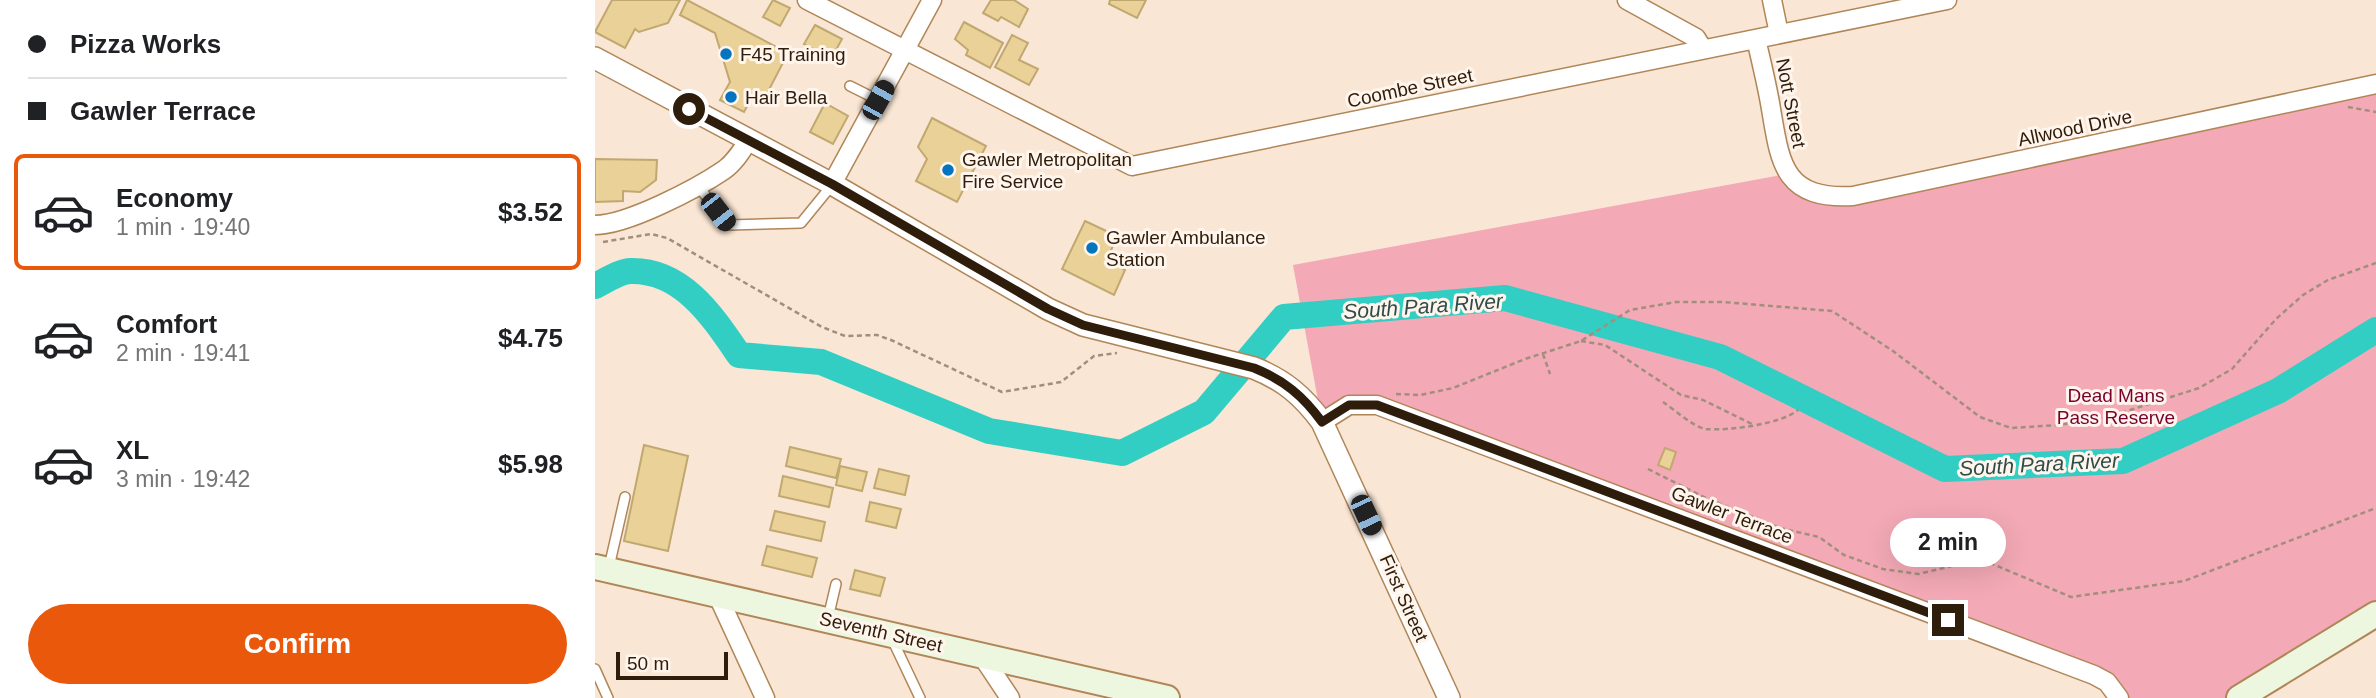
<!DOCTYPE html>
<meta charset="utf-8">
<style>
:root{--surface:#fff;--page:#f6f6f6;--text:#202124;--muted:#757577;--line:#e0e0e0;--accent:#ea580c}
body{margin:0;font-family:Arial,sans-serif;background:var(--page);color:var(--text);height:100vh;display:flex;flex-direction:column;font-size:26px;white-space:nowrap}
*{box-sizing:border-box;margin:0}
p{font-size:23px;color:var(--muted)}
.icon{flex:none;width:38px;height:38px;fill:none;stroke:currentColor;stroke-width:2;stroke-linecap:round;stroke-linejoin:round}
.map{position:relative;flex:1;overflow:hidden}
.details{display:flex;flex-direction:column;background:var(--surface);width:595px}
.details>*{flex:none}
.top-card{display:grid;align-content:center;height:154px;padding:0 28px;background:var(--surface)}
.scale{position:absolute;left:21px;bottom:18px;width:112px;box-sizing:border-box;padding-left:7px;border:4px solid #2e1d0b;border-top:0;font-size:19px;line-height:24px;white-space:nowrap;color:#2e1d0b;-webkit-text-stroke:5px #fff5ec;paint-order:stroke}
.end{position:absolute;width:32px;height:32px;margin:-16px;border:9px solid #2e1d0b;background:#fff;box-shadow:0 0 0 4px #fff}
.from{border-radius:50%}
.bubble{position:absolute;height:49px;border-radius:24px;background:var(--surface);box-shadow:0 7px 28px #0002;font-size:23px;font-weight:700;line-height:49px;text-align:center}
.car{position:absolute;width:21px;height:42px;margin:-21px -10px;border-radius:9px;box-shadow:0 0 5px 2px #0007;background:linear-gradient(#222 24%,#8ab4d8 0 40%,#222 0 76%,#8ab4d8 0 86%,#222 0)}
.top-card b{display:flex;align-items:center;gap:24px;height:66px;font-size:26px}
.top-card b+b{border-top:2px solid var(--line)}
.top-card i{width:18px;height:18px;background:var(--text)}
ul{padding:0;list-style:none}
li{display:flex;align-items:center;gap:21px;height:116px;margin:0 14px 10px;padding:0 14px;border:4px solid transparent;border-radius:10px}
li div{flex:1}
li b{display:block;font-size:26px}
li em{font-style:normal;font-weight:700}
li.selected{border-color:var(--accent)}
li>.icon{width:63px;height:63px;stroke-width:1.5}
.cta{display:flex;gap:14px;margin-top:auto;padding:14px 28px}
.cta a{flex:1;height:80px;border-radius:42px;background:var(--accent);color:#fff;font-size:28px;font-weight:700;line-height:80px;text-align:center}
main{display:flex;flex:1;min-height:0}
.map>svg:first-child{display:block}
</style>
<main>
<section class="details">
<div class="top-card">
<b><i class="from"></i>Pizza Works</b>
<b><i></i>Gawler Terrace</b>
</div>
<ul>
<li class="selected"><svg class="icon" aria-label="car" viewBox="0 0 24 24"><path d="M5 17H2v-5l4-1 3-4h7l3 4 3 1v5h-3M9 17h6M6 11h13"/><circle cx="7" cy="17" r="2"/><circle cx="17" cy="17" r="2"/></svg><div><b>Economy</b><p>1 min · 19:40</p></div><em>$3.52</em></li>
<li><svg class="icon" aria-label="car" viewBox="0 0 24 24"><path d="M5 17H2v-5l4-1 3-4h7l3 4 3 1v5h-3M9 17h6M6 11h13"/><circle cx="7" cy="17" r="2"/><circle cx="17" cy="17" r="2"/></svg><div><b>Comfort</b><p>2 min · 19:41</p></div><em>$4.75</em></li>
<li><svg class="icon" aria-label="car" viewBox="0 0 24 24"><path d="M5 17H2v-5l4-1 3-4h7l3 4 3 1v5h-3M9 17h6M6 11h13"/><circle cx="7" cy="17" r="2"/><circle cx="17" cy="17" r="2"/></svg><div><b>XL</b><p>3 min · 19:42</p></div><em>$5.98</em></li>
</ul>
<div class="cta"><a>Confirm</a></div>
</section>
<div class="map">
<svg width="1781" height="698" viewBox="0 0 1781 698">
<rect width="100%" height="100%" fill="#f9e6d4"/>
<path fill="#f3a9b6" d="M 1781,84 L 1781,614 L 1644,698 L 1524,698 L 1512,682 L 782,405 L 727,422 L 698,265 L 1192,174 L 1227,195 Z"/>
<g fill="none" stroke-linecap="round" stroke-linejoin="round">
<path stroke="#32cec3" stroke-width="26" d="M 0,286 C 10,281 25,271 36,271 C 88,270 118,317 144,355 L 226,362 L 394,431 L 527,453 L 609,412 L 689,317 L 910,298 L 1125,357 L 1350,469 L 1528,461 L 1683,391 L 1781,330"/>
</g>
<path fill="#ead198" stroke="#c0a870" stroke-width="2" d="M 17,0 L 85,0 L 73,23 L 44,32 L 40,29 L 30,48 L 0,32 Z
M 92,0 L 189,51 L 191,57 L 166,105 L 156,99 L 149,112 L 125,100 L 135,82 L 120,33 L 85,15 Z
M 178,0 L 195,8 L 185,26 L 168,17 Z
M 396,0 L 419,0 L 433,9 L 424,27 L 406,17 L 403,21 L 388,13 Z
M 515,0 L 551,0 L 542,18 L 514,4 Z
M 369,22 L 408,43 L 395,68 L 371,55 L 373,50 L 360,39 Z
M 220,25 L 247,39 L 236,59 L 209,44 Z
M 417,35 L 433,43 L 424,60 L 443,69 L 434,85 L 400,67 Z
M 230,103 L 253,116 L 238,144 L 215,132 Z
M 337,118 L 391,146 L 362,202 L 321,181 L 332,159 L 323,147 Z
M 0,159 L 62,160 L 61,180 L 45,192 L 28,191 L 28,201 L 0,202 Z
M 490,221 L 522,236 L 512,260 L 530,270 L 519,295 L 467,269 Z
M 49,445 L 93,456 L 73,551 L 29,541 Z
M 195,447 L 246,459 L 241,478 L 191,466 Z
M 1070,448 L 1081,452 L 1075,470 L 1063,465 Z
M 245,466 L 272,472 L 267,491 L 241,485 Z
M 284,469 L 314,476 L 310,495 L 279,488 Z
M 188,476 L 238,488 L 234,507 L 184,496 Z
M 275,502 L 306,509 L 301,528 L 271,521 Z
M 180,511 L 230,522 L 226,541 L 175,530 Z
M 172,546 L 222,558 L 217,577 L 167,565 Z
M 260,570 L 290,578 L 285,596 L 255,589 Z"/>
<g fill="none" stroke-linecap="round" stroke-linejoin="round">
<g stroke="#b08659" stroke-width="12">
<path id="service" d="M 255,86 L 283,100
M 103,186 L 134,225 L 206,223 L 237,185
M 14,567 L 30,497
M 233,618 L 241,584
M 297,639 L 325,698
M 0,669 L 13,698"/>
</g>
<g stroke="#b08659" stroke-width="21">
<path id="minor" d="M 212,0 L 537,166 L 1352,0
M 1032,0 L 1101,38 L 1108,49
M 1177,0 L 1184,34
M 1161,39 C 1166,60 1171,81 1175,103 C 1185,161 1186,200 1258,196 L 1781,84
M 237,184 L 337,0
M 0,225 C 32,225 101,189 129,170 C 139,163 146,152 153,141
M 727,422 L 754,405 L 782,405 L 1499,675 L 1512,682 L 1524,698
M 122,594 L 170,698
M 387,656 L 415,698"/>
</g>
<g stroke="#b08659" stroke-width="24">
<path id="tertiary" d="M 0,58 L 237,184 L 453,309 L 488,325 L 659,368 C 689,380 708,396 727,422 L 854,698"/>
</g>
<g stroke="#b08659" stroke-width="28">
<path id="secondary" d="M 0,567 L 572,698
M 1644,698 L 1781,614"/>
</g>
<path stroke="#a18f7d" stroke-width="2.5" stroke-dasharray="5 3.5" stroke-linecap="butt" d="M 1753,107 L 1781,112
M 8,242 L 56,234 L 72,238 L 227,327 L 250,336 L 282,335 L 296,340 L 407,392 L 466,382 L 499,356 L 522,353
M 986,341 L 1010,345 L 1086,395 L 1108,400 L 1157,424
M 948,354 L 955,374
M 801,394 L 825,395 L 858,388 L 930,359 L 986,341 L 1035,310 L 1081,302 L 1128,302 L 1237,311 L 1298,351 L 1385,417 L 1416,428 L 1465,425 L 1529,412 L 1604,388 L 1637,369 L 1681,319 L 1708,295 L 1733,280 L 1781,263
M 1068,402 C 1080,410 1098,427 1111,429 C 1134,431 1186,424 1203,410
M 1053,469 L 1111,498 L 1185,528 L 1224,537 L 1249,555 L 1288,569 L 1323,574 L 1374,562 L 1395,563 L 1476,597 L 1589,581 L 1781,508"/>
<use href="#service" stroke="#fff" stroke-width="9"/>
<use href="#minor" stroke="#fff" stroke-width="18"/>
<use href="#tertiary" stroke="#fff" stroke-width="21"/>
<use href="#secondary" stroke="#edf7e0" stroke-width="24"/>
</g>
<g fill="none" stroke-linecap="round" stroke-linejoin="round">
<path stroke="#2e1d0b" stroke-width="9" d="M 94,109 L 237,184 L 453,309 L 488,325 L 659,368 C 689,380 708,396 727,422 L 754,405 L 782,405 L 1353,620"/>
</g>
<g fill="#0374bf" stroke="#fff5ec" stroke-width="2.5">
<circle cx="131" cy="54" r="7"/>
<circle cx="136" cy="97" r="7"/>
<circle cx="353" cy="170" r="7"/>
<circle cx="497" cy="248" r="7"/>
</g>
<g text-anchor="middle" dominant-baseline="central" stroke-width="6" stroke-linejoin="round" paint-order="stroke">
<g font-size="19" fill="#2e1d0b" stroke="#fff5ec" text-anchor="start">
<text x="145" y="54">F45 Training</text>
<text x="150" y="97">Hair Bella</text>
<text x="367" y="159">Gawler Metropolitan<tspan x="367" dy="22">Fire Service</tspan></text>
<text x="511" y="237">Gawler Ambulance<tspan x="511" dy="22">Station</tspan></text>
</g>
<g font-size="19" fill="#2e1d0b" stroke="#fff5ec">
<text transform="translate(815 88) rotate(-12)">Coombe Street</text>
<text transform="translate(1196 103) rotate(79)">Nott Street</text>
<text transform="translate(1480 128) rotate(-12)">Allwood Drive</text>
<text transform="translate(1137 515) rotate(21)">Gawler Terrace</text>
<text transform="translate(809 598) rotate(66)">First Street</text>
<text transform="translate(286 632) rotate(13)">Seventh Street</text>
</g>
<g font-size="19" fill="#780030" stroke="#fff5ec">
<text x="1521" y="395">Dead Mans<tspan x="1521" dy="22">Pass Reserve</tspan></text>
</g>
<g font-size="21" font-style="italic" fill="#2e4d4a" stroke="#fff5ec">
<text transform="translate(828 306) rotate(-4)">South Para River</text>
<text transform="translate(1444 464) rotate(-3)">South Para River</text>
</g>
</g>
</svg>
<div class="scale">50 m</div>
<i class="end from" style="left:94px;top:109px"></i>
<i class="end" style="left:1353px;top:620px"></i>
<div class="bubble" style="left:1295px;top:518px;width:116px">2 min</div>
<i class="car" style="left:283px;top:100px;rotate:29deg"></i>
<i class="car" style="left:123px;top:212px;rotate:142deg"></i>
<i class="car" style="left:771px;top:515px;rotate:155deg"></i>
</div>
</main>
